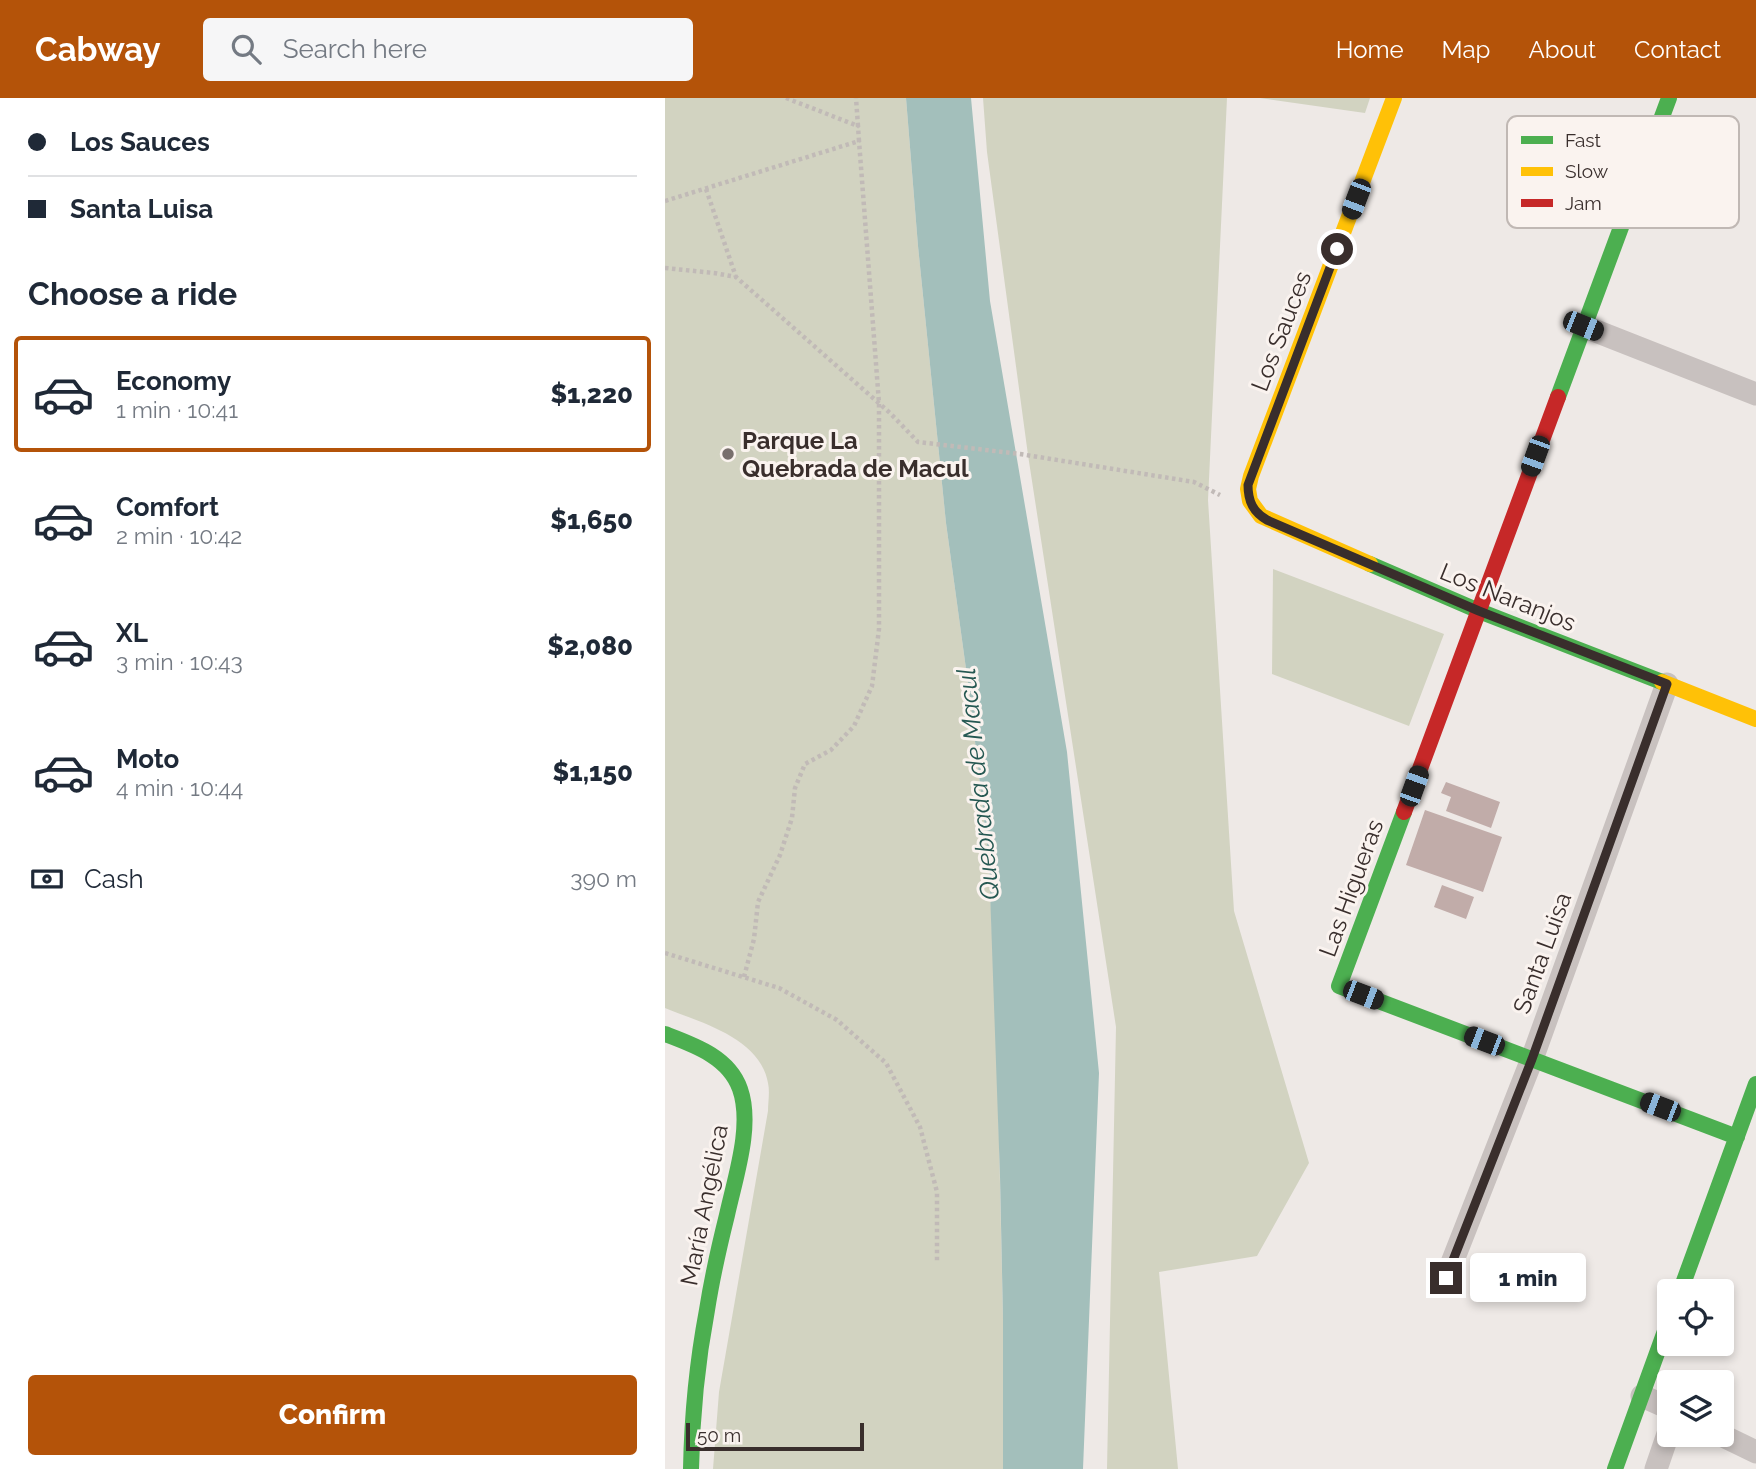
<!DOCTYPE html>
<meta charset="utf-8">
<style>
:root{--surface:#fff;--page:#f6f6f7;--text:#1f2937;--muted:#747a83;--line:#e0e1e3;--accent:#b45309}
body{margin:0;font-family:Raleway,sans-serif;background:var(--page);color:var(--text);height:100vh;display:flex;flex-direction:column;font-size:26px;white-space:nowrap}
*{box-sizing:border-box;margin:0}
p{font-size:23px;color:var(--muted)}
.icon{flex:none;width:38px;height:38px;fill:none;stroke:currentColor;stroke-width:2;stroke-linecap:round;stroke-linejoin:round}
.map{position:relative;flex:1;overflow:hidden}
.panel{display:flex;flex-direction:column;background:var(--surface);width:665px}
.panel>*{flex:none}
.hud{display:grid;align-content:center;height:154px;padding:0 28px;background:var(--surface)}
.tools{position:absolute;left:992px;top:1181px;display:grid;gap:14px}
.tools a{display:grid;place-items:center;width:77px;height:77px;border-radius:7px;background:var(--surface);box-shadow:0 4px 10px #0003;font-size:35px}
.scale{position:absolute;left:21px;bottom:18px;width:178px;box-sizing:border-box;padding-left:7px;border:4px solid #392e2c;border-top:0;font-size:19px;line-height:24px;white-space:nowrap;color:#392e2c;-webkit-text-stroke:5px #faf3ef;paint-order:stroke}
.end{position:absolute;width:32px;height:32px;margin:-16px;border:9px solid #392e2c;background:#fff;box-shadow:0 0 0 4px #fff}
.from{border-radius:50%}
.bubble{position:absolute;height:49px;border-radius:7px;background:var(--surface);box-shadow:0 4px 10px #0003;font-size:23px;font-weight:800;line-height:49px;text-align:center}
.car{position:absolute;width:21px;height:42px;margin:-21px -10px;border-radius:9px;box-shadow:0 0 5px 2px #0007;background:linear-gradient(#222 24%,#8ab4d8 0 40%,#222 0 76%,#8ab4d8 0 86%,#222 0)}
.hud b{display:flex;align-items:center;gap:24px;height:66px;font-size:26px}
.hud b+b{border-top:2px solid var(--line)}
.hud i{width:18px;height:18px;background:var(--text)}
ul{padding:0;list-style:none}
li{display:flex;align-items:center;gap:21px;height:116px;margin:0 14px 10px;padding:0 14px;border:4px solid transparent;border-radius:7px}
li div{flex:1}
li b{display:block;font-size:26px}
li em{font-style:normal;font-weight:800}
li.selected{border-color:var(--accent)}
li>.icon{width:63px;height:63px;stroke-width:1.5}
h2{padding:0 28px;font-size:32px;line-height:84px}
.pay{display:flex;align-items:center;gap:18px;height:77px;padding:0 28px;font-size:26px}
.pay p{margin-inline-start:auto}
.button{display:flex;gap:14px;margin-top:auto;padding:14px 28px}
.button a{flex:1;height:80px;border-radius:7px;background:var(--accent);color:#fff;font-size:28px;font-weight:800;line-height:80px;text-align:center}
header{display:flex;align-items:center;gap:42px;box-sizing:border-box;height:98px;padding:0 35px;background:var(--accent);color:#fff}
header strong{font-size:33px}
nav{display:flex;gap:38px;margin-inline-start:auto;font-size:24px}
.search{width:490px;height:63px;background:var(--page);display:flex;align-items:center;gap:18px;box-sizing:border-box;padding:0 24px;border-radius:7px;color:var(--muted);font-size:26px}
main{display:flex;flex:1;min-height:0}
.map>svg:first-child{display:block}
</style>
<header>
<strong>Cabway</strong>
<div class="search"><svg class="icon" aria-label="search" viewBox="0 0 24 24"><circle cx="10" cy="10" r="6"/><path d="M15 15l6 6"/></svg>Search here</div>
<nav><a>Home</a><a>Map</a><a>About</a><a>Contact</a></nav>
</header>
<main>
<section class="panel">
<div class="hud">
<b><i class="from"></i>Los Sauces</b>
<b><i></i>Santa Luisa</b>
</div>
<h2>Choose a ride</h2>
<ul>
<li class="selected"><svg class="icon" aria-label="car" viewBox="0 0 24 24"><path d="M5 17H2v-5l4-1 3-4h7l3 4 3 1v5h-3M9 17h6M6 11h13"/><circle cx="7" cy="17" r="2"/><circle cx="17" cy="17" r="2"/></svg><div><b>Economy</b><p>1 min · 10:41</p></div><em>$1,220</em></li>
<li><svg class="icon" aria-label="car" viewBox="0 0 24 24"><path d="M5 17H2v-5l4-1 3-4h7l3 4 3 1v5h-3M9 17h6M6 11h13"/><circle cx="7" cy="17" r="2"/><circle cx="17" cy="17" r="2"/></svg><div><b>Comfort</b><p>2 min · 10:42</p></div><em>$1,650</em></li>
<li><svg class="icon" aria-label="car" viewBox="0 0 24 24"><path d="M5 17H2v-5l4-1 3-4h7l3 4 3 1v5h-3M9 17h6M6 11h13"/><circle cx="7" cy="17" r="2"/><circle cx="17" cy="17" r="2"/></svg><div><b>XL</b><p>3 min · 10:43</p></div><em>$2,080</em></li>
<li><svg class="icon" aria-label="car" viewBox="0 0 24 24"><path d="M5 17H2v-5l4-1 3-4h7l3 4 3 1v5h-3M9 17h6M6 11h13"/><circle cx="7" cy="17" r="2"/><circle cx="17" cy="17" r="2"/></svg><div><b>Moto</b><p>4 min · 10:44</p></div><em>$1,150</em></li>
</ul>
<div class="pay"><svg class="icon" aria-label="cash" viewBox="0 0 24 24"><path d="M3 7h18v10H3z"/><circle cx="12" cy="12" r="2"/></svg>Cash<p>390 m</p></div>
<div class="button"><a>Confirm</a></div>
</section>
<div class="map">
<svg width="1091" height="1371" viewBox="0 0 1091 1371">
<rect width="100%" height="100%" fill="#eee9e6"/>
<path fill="#d2d3c1" d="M 0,0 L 241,0 L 253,148 L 281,425 L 305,600 L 324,764 L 332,951 L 338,1221 L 338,1371 L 48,1371 L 54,1294 L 103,1013 C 103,1004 105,994 103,985 C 95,940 37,925 0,910 Z
M 318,0 L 562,0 L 543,402 L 569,813 L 644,1065 L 592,1158 L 494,1174 L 513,1371 L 442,1371 L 451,929 L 363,357 L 322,54 Z
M 595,0 L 705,0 L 700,15 Z
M 608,471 L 779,536 L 744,628 L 607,576 Z"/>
<path fill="#a3bfbb" d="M 241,0 L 306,0 L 325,203 L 402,654 L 434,975 L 418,1371 L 338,1371 L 338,1221 L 335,1079 L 324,764 L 305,600 L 281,425 L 253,148 Z"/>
<path fill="#c1aca9" d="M 781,684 L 835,704 L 826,730 L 781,713 L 786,699 L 776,695 Z
M 760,712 L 837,739 L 818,794 L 741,767 Z
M 777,787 L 809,799 L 801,821 L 769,809 Z"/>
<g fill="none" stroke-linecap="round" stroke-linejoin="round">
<path stroke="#c1bab7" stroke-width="4.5" stroke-dasharray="3.5 3.5" stroke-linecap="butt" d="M 121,0 L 193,28 L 191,0
M 41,91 L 71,179
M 0,103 L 194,43 L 193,28
M 0,170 L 49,175 L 71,179 L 225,315 L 253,344 L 355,356 L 529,384 L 555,397
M 0,855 L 114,890 L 172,922 L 221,965 L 255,1029 L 272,1094 L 272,1165
M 79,879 L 89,841 L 93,804 L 115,757 L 127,720 L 130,690 L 140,666 L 166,652 L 189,628 L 207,588 L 214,531 L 214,305 L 194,43"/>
<path stroke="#c8c1bf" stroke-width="23" d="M 918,228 L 1091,296
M 781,1180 L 867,961 L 1002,586
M 977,1298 L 1004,1310
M 1056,1337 L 1091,1354
M 991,1371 L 1004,1333"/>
<path stroke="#4caf50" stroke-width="16" d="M 893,299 L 1004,0
M 705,466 L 814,513 L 997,584
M 739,714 L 674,888 L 1072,1039
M 0,936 C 29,947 64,959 75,991 C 88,1028 70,1080 62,1117 C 54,1149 47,1180 42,1212 C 32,1265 27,1317 26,1371
M 1015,1194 L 1091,986
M 950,1371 L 1004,1222"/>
<path stroke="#ffc107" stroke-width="16" d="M 705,466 L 596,418 L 585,403 L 583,391 L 586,378 L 729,0
M 997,584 L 1091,621"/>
<path stroke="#c62828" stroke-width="16" d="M 739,714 L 893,299"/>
</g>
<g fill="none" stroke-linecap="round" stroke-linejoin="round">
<path stroke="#392e2c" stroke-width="9" d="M 672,151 L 583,387 C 583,403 588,414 602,422 L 814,513 L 1002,586 L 867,961 L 781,1180"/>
</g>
<circle fill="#786f6d" stroke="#faf3ef" stroke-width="2.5" cx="63" cy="356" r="7"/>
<g text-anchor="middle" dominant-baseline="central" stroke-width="6" stroke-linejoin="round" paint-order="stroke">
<g font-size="24" fill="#392e2c" stroke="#faf3ef">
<text transform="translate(616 233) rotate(-69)">Los Sauces</text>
<text transform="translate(843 499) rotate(22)">Los Naranjos</text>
<text transform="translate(686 790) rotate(-70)">Las Higueras</text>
<text transform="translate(877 855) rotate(-70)">Santa Luisa</text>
<text transform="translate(39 1107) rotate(-79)">María Angélica</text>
</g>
<g font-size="24" font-weight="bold" fill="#392e2c" stroke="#faf3ef" text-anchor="start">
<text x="77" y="342">Parque La<tspan x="77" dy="28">Quebrada de Macul</tspan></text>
</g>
<g font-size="26" font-style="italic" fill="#255852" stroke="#faf3ef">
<text transform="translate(313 686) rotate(-96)">Quebrada de Macul</text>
</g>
</g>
<rect x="842" y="18" width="232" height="112" rx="10" fill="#faf3ef" stroke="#c0b8b4" stroke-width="2"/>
<rect x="856" y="38" width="32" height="8" fill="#4caf50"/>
<rect x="856" y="69" width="32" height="9" fill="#ffc107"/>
<rect x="856" y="101" width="32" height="8" fill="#c62828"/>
<g font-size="19" fill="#392e2c">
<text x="900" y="49">Fast</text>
<text x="900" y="80">Slow</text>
<text x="900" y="112">Jam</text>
</g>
</svg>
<div class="tools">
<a><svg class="icon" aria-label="locate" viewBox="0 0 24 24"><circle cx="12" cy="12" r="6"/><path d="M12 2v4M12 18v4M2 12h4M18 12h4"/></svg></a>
<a><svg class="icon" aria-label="layers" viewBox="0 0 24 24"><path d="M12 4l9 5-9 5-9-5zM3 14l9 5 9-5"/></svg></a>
</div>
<div class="scale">50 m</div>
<i class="end from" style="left:672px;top:151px"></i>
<i class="end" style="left:781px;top:1180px"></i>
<div class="bubble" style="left:805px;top:1155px;width:116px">1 min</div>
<i class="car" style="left:691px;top:101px;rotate:201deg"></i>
<i class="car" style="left:918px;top:228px;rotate:112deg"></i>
<i class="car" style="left:870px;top:358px;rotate:200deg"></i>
<i class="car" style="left:749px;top:688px;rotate:20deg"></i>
<i class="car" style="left:698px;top:897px;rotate:111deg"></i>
<i class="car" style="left:819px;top:943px;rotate:291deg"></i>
<i class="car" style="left:995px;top:1009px;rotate:291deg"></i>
</div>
</main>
